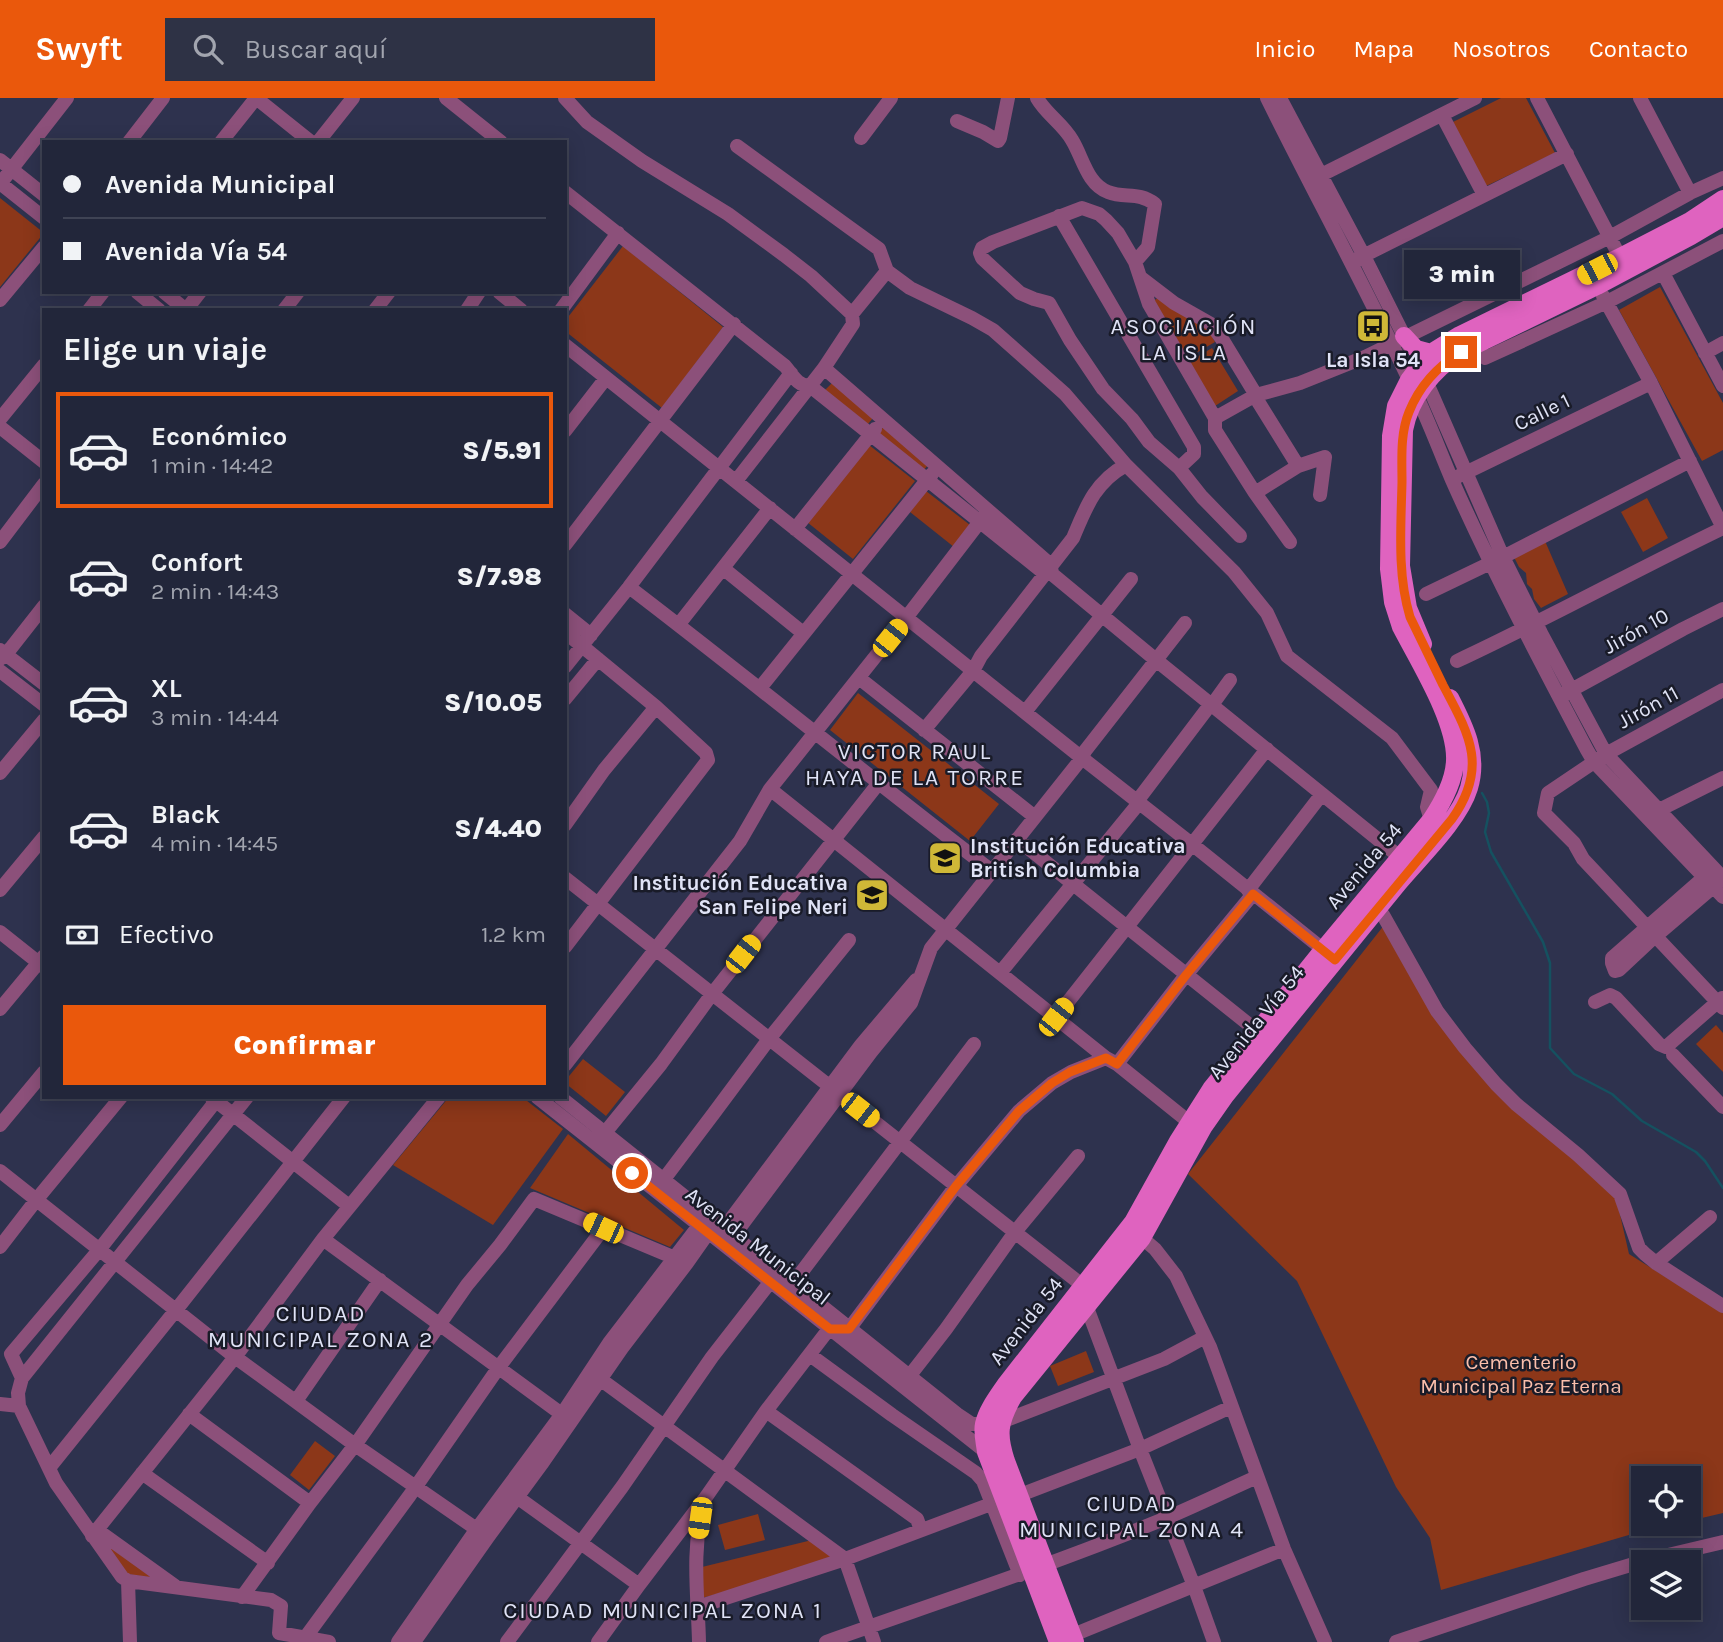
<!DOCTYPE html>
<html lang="es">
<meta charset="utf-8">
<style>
:root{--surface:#22263a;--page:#2e3245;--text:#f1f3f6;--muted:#a2a5af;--line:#3f4354;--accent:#ea580c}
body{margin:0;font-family:Karla,sans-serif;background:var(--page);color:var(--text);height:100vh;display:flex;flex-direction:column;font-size:26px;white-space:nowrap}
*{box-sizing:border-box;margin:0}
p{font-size:23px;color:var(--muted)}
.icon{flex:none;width:38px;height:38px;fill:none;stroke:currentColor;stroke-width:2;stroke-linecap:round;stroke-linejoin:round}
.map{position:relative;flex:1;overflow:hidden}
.panel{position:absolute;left:42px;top:210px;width:525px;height:791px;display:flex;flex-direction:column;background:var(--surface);border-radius:0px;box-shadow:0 4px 18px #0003,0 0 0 2px var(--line)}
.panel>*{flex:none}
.top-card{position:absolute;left:42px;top:42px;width:525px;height:154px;border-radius:0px;box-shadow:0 4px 18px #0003,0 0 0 2px var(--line);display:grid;align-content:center;height:154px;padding:0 21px;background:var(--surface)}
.buttons{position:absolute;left:1631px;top:1368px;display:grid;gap:14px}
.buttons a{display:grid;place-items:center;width:70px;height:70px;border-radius:0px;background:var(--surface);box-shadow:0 4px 18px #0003,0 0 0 2px var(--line);font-size:35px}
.end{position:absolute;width:32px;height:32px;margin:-16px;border:9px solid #ea580c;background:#fff;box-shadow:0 0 0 4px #fff}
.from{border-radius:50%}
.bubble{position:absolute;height:49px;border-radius:0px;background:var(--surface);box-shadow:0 4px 18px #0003,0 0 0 2px var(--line);font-size:23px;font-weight:800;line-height:49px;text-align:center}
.car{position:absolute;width:21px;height:42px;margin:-21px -10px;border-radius:9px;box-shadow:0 0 5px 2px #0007;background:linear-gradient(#f5c518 24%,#345 0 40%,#f5c518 0 76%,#345 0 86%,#f5c518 0)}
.top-card b{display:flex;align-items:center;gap:24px;height:66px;font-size:26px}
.top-card b+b{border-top:2px solid var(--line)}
.top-card i{width:18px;height:18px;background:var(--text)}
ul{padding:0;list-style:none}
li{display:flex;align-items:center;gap:21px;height:116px;margin:0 14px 10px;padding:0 7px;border:4px solid transparent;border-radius:0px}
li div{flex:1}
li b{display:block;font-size:26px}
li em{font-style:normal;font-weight:800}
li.selected{border-color:var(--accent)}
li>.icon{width:63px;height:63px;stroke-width:1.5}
h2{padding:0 21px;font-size:32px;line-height:84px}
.pay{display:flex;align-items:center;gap:18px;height:77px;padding:0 21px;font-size:26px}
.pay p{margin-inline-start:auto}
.button{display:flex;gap:14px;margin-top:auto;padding:14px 21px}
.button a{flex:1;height:80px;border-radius:0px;background:var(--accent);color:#fff;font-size:28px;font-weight:800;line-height:80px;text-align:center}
header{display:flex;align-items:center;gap:42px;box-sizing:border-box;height:98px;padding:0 35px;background:var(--accent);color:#fff}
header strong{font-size:33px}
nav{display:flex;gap:38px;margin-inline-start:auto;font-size:24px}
.search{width:490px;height:63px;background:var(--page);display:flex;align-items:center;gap:18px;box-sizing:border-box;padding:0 24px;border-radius:0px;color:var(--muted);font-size:26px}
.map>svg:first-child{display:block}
</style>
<header>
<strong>Swyft</strong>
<div class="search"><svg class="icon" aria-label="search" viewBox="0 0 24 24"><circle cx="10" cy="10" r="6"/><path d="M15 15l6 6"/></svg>Buscar aquí</div>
<nav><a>Inicio</a><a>Mapa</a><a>Nosotros</a><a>Contacto</a></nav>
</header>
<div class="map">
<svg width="1723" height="1544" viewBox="0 0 1723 1544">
<rect width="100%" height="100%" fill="#2e324e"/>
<path fill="#8c3719" d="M 1501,0 L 1526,0 L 1555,55 L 1484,89 L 1451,25 Z
M 0,100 L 44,135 L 0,189 Z
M 623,148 L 723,229 L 662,310 L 565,233 L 565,223 Z
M 1660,189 L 1723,305 L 1723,352 L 1702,363 L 1619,212 Z
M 1159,199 L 1207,230 L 1215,244 L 1186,261 L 1152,204 Z
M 1212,250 L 1238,293 L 1215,308 L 1189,264 Z
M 832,285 L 873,320 L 868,326 L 825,292 Z
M 884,328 L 928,367 L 923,373 L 877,337 Z
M 869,347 L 915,383 L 853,461 L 807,424 Z
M 926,393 L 970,427 L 954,449 L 910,414 Z
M 1647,400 L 1668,440 L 1643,454 L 1621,414 Z
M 1545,443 L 1568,496 L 1541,510 L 1534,501 L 1532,491 L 1527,486 L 1526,475 L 1519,469 L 1514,459 Z
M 858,595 L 999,706 L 970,743 L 830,632 Z
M 1385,826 L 1437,921 L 1616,1099 L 1629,1156 L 1723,1215 L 1723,1415 L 1689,1423 L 1689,1381 L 1643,1381 L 1643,1426 L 1673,1426 L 1639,1434 L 1441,1492 L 1430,1440 L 1396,1389 L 1297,1183 L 1188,1076 Z
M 1716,927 L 1723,935 L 1723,974 L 1696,946 Z
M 583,961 L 625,994 L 606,1018 L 565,985 L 565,983 Z
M 449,999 L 522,999 L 563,1031 L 493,1127 L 393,1067 Z
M 568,1036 L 684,1132 L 670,1149 L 530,1090 Z
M 1086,1253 L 1094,1274 L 1058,1288 L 1050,1268 Z
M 315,1343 L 335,1358 L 309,1392 L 290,1377 Z
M 758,1416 L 765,1442 L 725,1452 L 718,1427 Z
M 812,1442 L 831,1455 L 831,1460 L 750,1487 L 702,1500 L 702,1469 Z
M 104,1445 L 153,1480 L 127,1476 Z"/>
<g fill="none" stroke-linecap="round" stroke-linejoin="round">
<path stroke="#155160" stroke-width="2.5" d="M 1482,695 L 1487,704 L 1489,715 L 1485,734 L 1491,754 L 1543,844 L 1550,865 L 1550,950 L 1574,976 L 1612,996 L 1642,1023 L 1696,1054 L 1705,1063 L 1723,1090"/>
<path stroke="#8c507a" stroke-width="14" d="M 256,0 L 311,44
M 446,0 L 501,44
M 565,0 L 587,24 L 642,63 L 728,116 L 784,157 L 811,178 L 852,216
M 1037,0 C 1046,16 1063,26 1072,42 C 1083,60 1087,86 1108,94 C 1125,101 1138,93 1155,106 L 1148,149 L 1135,164
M 1267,0 C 1314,95 1365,188 1410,284 C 1426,316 1438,349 1452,382 C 1493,474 1540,563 1587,652 L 1594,664 L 1723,799
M 1280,0 L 1364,158 L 1409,248
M 1537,0 L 1620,159
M 1640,0 L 1690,95
M 1442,17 L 1484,97
M 957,23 L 983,34 L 998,43 L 1000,40 L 1008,0
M 861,40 L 891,0
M 129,44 L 163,0
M 221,44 L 256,0
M 318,44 L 353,0
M 737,48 L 879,151 L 887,173 L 910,190 L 972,220 L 993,232 L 1065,296 L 1126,367 L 1234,474 L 1267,515 L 1287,558 L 1392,640 L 1431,692 L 1427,709 L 1431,722
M 0,62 L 44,97
M 1313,81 L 1475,0
M 0,85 L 44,120
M 0,86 L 67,0
M 565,94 L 785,268 C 792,276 797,288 810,288 L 1044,475 L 1052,476
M 1059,118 L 1194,349 L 1194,356 L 1179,370
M 1355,162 L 1567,56
M 1663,175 L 1723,288
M 1140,179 L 1174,205 L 1211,226 L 1222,241 L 1256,297 L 1259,305 L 1298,368
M 137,194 L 159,212
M 164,194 L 186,212
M 499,194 L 521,212
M 1603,198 L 1651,285 L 1723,430
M 0,202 L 44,149
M 89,212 L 103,194
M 186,212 L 200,194
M 284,212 L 298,194
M 375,212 L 389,194
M 467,212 L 479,194
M 561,212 L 618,135
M 1476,246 L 1485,260 L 1607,204 L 1723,143
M 565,247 L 1082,660 L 1193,747 L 1330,857
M 1705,255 L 1723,245
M 824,270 L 1051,467
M 1424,278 L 1503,459 L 1541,535 L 1606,656 L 1723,780
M 1215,320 L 1256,297 L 1300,285 L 1365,259 L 1610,139 L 1690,95 L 1723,80
M 0,321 L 44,267
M 0,329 L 44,364
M 565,333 L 606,280
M 1459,378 L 1651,285
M 736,383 L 824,270 L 853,226 L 852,216 L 887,173
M 1255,395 L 1298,368 L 1325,359 L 1320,397
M 795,431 L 875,331
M 1240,438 L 1202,399 L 1179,370 L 1149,344 L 1132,321 L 1103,291 L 1070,242 L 1049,205 L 1034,201 L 1020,195 L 982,160 L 980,155 L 982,150 L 993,144 L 1082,110 L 1099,116 L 1106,122 L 1118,135 L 1135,164 L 1149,206 L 1215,320 L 1215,332 L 1255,395 L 1290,444
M 0,444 L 44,386
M 565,447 L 734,226
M 1051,468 L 1052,476 L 1156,562 L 1401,760
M 724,471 L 803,535
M 629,489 C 751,582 870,680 992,773
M 1426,496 L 1503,459 L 1690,363
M 565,516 L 591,537
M 679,526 L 770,410
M 565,534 L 656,609 L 706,655 L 708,662 L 565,849
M 0,552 L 44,586
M 0,561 L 11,550 L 44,508
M 1457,563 C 1547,521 1634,473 1723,430
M 565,569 L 629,489 L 791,275
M 0,573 L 44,607
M 859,580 L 1035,719
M 760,590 L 932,376
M 1723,592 L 1606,656 L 1548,695 L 1544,715 L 1574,745 L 1583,761 L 1723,910
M 1564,596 L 1683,531 L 1723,511
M 565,601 L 598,561
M 1025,614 L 1131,481
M 924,632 L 973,573 L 981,558 L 1073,440 C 1086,409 1095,384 1126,367
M 0,675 L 44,622
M 770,691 L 1106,960 L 1117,966 L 1189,1024
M 1659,712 L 1723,680
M 565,727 L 604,672 L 656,609
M 1017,741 L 1257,933
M 1709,775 L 1612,860 L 1612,865 L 1615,873 L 1619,872 L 1650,843 L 1719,784
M 565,780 L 1082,1187
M 0,792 L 44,739
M 1248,792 L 1322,696
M 1377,811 L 1383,817 L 1437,913 L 1465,950 L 1496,986 L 1516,1006 L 1578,1057 L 1620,1096 L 1639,1150 L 1645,1156 L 1656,1165 L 1723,1208
M 0,834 L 44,869
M 1000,875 L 1139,705 L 1141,698 L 1207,611 L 1212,607 L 1230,582
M 1595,904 L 1610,897 L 1616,900 L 1659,946 L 1666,949 L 1722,900
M 0,911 L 44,858
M 1056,919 L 1267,651
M 1673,957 L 1723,1009
M 1117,966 L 1186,877 L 1253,796
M 565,967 L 740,743 L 770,691 L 906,520 L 988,413
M 211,999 L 349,1108
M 247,999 L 22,1280 L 18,1295 L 19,1308 L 56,1385 L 122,1479 L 128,1483 L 271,1502 L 281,1508 L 279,1535 L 329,1544
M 537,999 L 986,1354
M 560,999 L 957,1316 L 972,1326 L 984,1326
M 0,1027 L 44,974
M 599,1042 L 661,966 L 712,896 L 878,686
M 0,1073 L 235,1259 L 355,1347 L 488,1439
M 658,1089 L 714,1015 L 769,941 L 849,842
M 719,1137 L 861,947 L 916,882
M 1142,1140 L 1155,1151 L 1176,1178 L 1210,1249 L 1284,1451 L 1325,1544
M 323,1141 L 567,1320
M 726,1148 L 871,954 L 911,905 L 931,850 L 1082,660 L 1085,653 L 1185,525
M 0,1149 L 37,1101 L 121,999
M 1656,1165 L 1710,1119
M 788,1192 L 974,946
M 1086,1207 L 1140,1351 L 1194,1488 L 1214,1544
M 810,1257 L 892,1317 L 976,1375 L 983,1383 L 1020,1477
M 22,1280 L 11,1256 L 99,1152 L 219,999
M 600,1281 L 845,1461 L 874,1544
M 904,1285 L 946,1231 L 1015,1134 L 1078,1058
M 296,1303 L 380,1182
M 0,1306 L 19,1308
M 766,1313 L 917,1421 L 921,1432
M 189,1316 L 310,1405
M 1001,1324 L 1164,1261 L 1205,1239
M 49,1370 L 176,1212 L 344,999
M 142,1375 L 268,1465
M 1020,1397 L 1140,1351 L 1231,1309
M 517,1399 L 639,1487
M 97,1432 L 175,1488
M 92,1438 L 235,1259 L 323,1141 L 439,999
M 128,1483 L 130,1544
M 242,1499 L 310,1405 L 358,1343 L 467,1187 L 500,1147 L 534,1101 L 687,1165
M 698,1509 L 845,1461 L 991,1406
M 1073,1537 L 1284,1451
M 305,1540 L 410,1397 L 499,1269 L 603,1131
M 398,1544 L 476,1432 L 562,1316 L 609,1245 L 704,1121
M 414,1544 L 488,1439 L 543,1364 L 622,1250 L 687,1165 L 713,1128
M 507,1544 L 622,1389 L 712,1259 L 775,1178
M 598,1544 L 639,1487 L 706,1399 L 766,1313 L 829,1231 L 849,1231 L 956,1088 L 1019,1013 L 1052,985 L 1071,974 L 1106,960
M 699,1544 C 698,1498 691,1451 704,1406
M 826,1544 C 936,1505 1046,1469 1154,1425 C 1189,1411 1223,1394 1257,1379
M 1396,1544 L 1584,1481 L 1647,1462 L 1723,1444"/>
<path stroke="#df63bf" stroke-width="18" d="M 1404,238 L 1416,251 L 1431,255
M 1423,546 L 1408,510 L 1401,468 L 1404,332 C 1410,300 1433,271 1461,254 L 1597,188 L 1691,138 L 1723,119
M 1058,1544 L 986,1354 C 985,1345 982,1335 984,1326 C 987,1312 998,1298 1006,1286 L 1133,1124 L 1178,1043 L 1211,991 L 1323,852 L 1431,722 C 1443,704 1454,684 1455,663 C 1457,624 1419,564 1401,529 L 1393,504 L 1389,471 L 1391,338 L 1396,308 L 1409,282 L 1419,269 L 1431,255 L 1460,237 L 1620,159 L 1690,123 L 1723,101
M 1075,1544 L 1006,1363 C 997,1336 999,1324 1013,1299 L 1142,1140 L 1204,1028 L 1225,998 C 1282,927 1339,857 1396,788 C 1418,761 1459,723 1469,690 C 1479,657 1465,629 1450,600"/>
</g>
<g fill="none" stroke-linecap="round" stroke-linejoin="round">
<path stroke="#ea580c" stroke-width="9" d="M 632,1075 L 830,1231 L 849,1231 L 956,1088 L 1019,1013 L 1052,985 L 1070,974 L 1106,960 L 1117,966 L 1186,877 L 1253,796 L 1335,862 L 1452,721 C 1489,669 1469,636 1443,587 C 1432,564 1421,542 1410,519 C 1397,476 1401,429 1402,384 C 1402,361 1400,336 1409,314 C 1419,289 1438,268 1461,254"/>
</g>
<defs>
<g id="bus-square" transform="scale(1.75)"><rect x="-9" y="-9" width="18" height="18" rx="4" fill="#cfb837" stroke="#191b28"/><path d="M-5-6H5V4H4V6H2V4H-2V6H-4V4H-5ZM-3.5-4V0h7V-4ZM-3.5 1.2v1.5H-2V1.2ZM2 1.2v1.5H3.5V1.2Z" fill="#111"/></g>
<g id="school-square" transform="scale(1.75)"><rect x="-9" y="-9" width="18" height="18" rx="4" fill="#cfb837" stroke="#191b28"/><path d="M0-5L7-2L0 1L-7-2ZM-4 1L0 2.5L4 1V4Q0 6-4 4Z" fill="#111"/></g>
</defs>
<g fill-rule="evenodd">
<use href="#bus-square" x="1373" y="228"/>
<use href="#school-square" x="945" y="760"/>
<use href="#school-square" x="872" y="797"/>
</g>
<g text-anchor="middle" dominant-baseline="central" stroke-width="5" stroke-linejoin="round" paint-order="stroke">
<g font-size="21" font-weight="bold" fill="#e0e3f6" stroke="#191b28">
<text x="1373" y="262">La Isla 54</text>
<text x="970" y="748" text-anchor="start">Institución Educativa<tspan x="970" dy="24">British Columbia</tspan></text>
<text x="848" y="785" text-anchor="end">Institución Educativa<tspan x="848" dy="24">San Felipe Neri</tspan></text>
</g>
<g font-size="21" fill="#e0e3f6" stroke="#191b28">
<text transform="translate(1542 314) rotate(-26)">Calle 1</text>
<text transform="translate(1636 533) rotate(-29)">Jirón 10</text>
<text transform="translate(1648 609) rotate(-29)">Jirón 11</text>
<text transform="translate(1364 768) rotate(-50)">Avenida 54</text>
<text transform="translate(1256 924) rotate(-51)">Avenida Vía 54</text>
<text transform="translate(758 1148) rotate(38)">Avenida Municipal</text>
<text transform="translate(1026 1223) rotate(-52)">Avenida 54</text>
</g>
<g font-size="21" fill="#fbbeaa" stroke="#191b28">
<text x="1521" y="1264">Cementerio<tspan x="1521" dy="24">Municipal Paz Eterna</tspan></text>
</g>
<g font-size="23" letter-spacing="2" fill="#e0e3f6" stroke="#191b28">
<text x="1184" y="228">ASOCIACIÓN<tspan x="1184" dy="26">LA ISLA</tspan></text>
<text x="915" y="653">VICTOR RAUL<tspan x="915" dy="26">HAYA DE LA TORRE</tspan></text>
<text x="321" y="1215">CIUDAD<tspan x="321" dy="26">MUNICIPAL ZONA 2</tspan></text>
<text x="1132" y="1405">CIUDAD<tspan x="1132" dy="26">MUNICIPAL ZONA 4</tspan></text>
<text x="663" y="1512">CIUDAD MUNICIPAL ZONA 1</text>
</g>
</g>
</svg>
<div class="buttons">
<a><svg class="icon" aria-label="locate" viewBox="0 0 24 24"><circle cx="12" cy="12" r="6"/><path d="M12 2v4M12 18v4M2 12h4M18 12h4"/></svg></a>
<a><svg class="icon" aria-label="layers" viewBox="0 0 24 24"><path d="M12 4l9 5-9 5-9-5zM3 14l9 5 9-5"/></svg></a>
</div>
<i class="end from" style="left:632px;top:1075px"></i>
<i class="end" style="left:1461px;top:254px"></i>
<div class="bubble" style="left:1404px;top:152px;width:116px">3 min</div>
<i class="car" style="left:1597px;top:171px;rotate:243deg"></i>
<i class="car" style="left:890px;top:540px;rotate:39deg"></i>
<i class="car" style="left:743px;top:856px;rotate:38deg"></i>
<i class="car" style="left:1056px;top:919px;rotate:38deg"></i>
<i class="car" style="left:860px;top:1012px;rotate:128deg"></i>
<i class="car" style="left:603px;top:1130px;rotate:295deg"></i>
<i class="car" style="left:700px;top:1420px;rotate:188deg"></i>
<div class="top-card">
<b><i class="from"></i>Avenida Municipal</b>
<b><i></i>Avenida Vía 54</b>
</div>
<section class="panel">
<h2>Elige un viaje</h2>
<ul>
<li class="selected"><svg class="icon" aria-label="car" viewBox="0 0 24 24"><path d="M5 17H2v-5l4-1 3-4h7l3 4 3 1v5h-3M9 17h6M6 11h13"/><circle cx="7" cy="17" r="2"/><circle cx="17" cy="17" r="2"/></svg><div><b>Económico</b><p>1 min · 14:42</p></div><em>S/5.91</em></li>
<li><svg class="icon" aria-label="car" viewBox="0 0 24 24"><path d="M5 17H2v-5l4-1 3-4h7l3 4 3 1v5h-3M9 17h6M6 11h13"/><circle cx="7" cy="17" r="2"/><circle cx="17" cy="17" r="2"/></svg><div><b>Confort</b><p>2 min · 14:43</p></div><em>S/7.98</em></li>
<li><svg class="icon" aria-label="car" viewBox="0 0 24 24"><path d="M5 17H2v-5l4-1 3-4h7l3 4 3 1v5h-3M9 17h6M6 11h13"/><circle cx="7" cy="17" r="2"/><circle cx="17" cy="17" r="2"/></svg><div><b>XL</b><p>3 min · 14:44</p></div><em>S/10.05</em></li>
<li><svg class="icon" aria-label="car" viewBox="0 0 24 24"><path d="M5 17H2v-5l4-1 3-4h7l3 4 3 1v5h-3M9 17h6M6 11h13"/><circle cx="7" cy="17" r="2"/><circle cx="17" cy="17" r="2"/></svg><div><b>Black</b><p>4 min · 14:45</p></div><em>S/4.40</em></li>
</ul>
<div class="pay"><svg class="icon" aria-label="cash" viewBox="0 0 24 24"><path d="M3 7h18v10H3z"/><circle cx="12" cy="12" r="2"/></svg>Efectivo<p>1.2 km</p></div>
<div class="button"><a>Confirmar</a></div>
</section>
</div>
